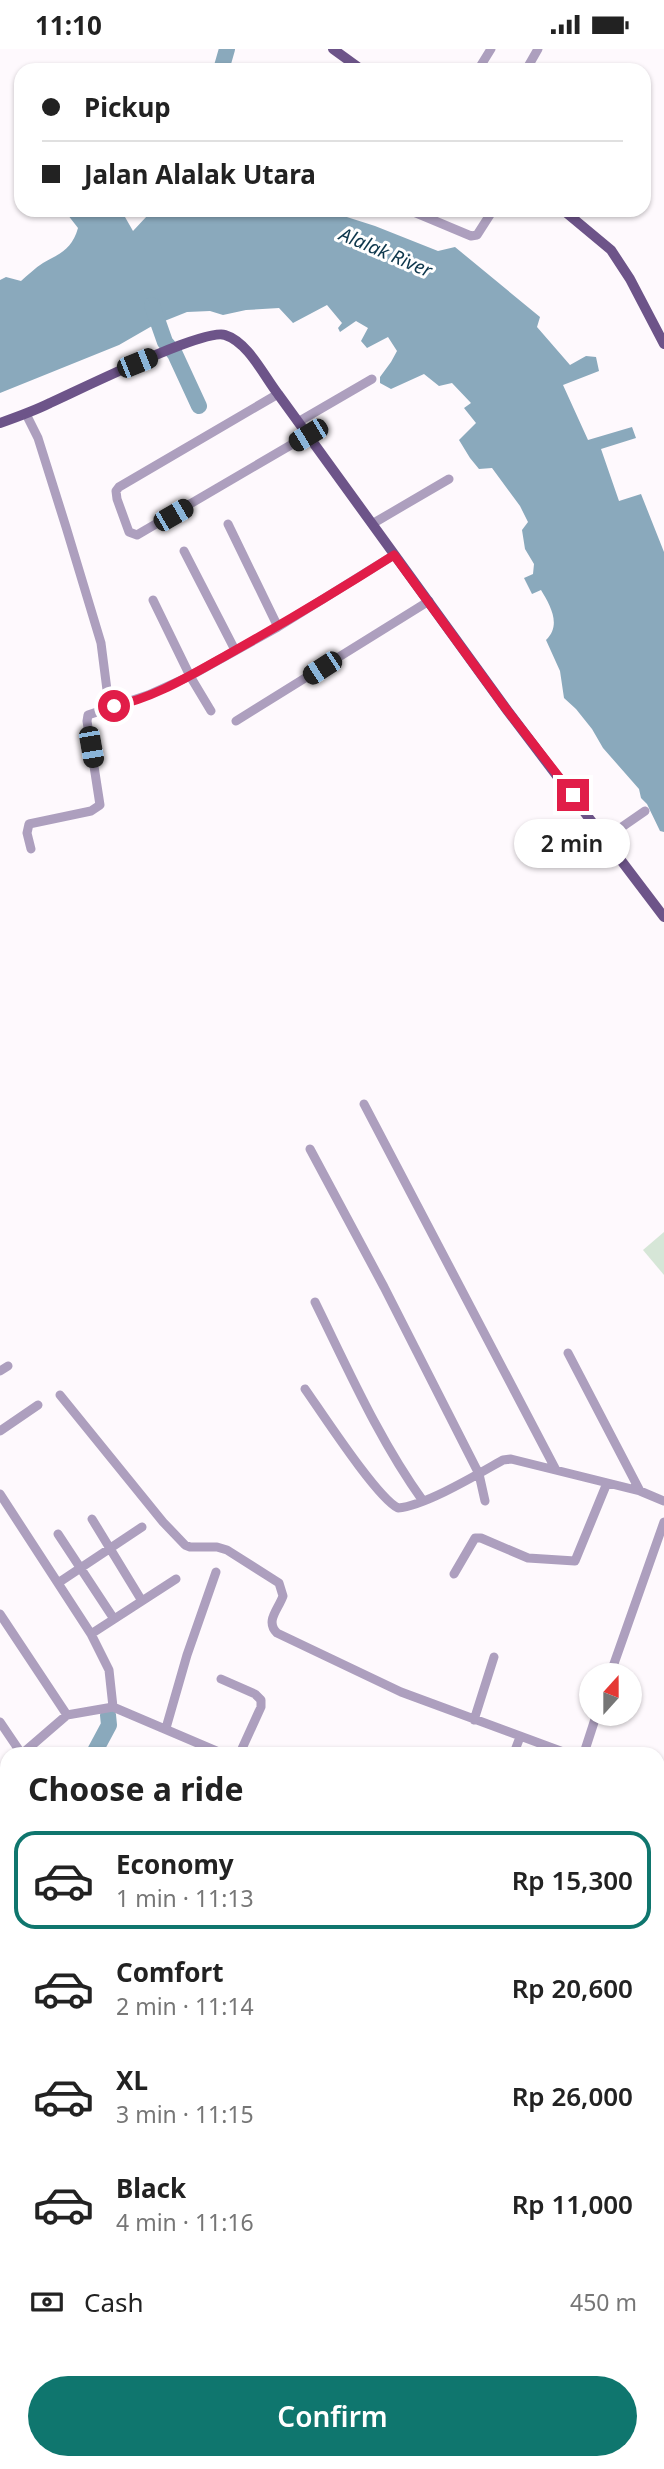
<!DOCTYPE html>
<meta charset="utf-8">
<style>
:root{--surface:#fff;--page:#f2f2f2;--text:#222;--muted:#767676;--line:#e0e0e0;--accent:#0f766e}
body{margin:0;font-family:"Noto Sans",sans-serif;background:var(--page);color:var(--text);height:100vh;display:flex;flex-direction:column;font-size:26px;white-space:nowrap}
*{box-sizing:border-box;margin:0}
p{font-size:23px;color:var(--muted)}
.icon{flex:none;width:38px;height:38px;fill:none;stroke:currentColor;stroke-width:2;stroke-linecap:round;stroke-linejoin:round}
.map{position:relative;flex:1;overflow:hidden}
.side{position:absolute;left:0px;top:1698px;width:665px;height:723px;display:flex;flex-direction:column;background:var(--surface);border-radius:21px 21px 0 0;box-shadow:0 2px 5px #0004}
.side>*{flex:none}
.top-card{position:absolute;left:14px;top:14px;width:637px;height:154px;border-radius:21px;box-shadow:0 2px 5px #0004;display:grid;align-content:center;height:154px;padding:0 28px;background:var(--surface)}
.needle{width:46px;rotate:21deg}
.tools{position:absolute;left:579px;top:1614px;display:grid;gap:14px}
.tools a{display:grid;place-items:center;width:63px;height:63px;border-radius:50%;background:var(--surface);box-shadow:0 2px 5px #0004;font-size:35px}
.end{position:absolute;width:32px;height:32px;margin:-16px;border:9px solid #e11d48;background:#fff;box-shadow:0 0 0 4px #fff}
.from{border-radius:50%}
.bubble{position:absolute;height:49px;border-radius:24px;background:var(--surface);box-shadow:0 2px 5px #0004;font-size:23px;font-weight:600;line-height:49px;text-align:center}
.car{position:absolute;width:21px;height:42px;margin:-21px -10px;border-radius:9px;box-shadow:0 0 5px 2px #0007;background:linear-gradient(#222 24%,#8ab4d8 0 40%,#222 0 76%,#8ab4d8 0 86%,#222 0)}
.top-card b{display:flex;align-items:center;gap:24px;height:66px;font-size:26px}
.top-card b+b{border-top:2px solid var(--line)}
.top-card i{width:18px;height:18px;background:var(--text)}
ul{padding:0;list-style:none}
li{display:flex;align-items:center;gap:21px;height:98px;margin:0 14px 10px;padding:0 14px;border:4px solid transparent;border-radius:21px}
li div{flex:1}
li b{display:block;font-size:26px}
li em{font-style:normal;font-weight:600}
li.on{border-color:var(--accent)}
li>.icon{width:63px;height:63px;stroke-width:1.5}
h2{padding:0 28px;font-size:32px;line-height:84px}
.pay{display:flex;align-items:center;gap:18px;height:77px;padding:0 28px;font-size:26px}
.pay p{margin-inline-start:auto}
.primary-button{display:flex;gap:14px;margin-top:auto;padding:14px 28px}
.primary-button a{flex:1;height:80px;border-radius:42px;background:var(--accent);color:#fff;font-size:28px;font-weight:600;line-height:80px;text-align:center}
.status{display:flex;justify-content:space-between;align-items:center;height:49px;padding:0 35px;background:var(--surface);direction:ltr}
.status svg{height:19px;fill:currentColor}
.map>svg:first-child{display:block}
</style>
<div class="status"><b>11:10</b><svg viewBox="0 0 49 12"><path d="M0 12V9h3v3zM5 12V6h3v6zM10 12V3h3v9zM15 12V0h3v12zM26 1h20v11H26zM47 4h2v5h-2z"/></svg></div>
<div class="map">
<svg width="664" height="2420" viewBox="0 0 664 2420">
<rect width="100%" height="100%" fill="#fef9fd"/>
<path fill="#d6e6d7" d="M 664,1183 L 664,1226 L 643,1201 Z"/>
<path fill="#8aa9bc" d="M 64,161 L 121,161 L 133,182 L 147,167 L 175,161 L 325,161 L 375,177 L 438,202 L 455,198 L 540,268 L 537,278 L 570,316 L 586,307 L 596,308 L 599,322 L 563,336 L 588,391 L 632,378 L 636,389 L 601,400 L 619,452 L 641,445 L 664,503 L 664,783 L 660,782 L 647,755 L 641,749 L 639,740 L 603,699 L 592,680 L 576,660 L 564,649 L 560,622 L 546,591 C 562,576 550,556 541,541 L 532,545 L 524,529 L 533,525 L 534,515 L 525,500 L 522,481 L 528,473 L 520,457 L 492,419 L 479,420 L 470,409 L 459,391 L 476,374 L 464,359 L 471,354 L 452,334 L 439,337 L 424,325 L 391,340 L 380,334 L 380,328 L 391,313 L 397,302 L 388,288 L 367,299 L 361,292 L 368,279 L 356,272 L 340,283 L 338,279 L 342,274 L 327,256 L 293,274 L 279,259 L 246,261 L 223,266 L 210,262 L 187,263 L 152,277 L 119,296 L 0,344 L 0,231 L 6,228 L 21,232 C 28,226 35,219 43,214 C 61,204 72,200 78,179 Z"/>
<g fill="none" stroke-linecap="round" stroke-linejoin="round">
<path stroke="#8aa9bc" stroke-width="16" d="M 221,21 L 227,0
M 152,256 L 165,293 L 175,305 L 199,357
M 94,1704 L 109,1676 L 108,1666
M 0,1846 L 7,1837
M 213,2420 L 216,2413"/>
<path stroke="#ad9fbe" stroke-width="9" d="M 478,21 L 491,0
M 526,21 L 538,0
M 409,161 L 471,187 L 477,186 L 493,161
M 278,345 L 119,438 L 116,442 L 117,450 L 129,483 L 137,486 L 308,386
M 26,365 L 38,389 L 66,478 L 101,594 L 107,641 L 114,657
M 298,373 L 372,330
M 228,475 L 278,578
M 372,475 L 449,430
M 184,502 L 235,601
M 153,551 L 190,627 L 211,662
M 236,672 L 429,552
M 606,789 L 645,762
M 31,800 L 27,784 L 29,775 L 91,762 L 100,756 L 87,672 L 88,666 L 148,646 L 190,627 L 278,578 L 394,506
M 364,1055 L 556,1421
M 310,1100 L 384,1238 L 479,1425 L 485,1452
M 315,1253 C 348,1320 379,1391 423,1452
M 568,1304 L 640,1442
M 0,1322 L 8,1317
M 305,1340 C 322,1364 377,1449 398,1459 C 425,1457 478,1425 503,1411 L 511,1410 L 640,1442 L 664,1452
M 60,1346 L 163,1473 L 185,1496 L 190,1498 L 217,1498 L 227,1501 L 279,1534 L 283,1547 C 278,1561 265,1572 277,1584 L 401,1643 L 566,1704
M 0,1382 L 38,1356
M 0,1445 L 91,1585 L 109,1621 L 113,1658
M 92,1470 L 142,1552
M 58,1485 L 114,1570
M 454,1525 L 475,1489 L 481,1489 L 528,1509 L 575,1512 L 607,1434
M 58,1534 L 142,1478
M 0,1565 L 67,1666
M 91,1585 L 176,1530
M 610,1626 L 664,1473
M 221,1630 L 255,1645 L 261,1651 L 261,1658 L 240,1704
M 474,1671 L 494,1608
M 0,1673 L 21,1704
M 166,1679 L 187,1606 L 216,1523
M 23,1704 L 67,1666 L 113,1658 L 221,1704
M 514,1704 L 520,1688
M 584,1704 L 597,1664
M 0,1738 L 7,1733
M 658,1739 L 664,1742
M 0,1766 L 7,1776
M 0,1967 L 7,1961
M 0,2024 L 7,2018
M 0,2032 L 7,2033
M 0,2054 L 7,2056
M 0,2108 L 7,2110
M 658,2111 L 664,2095
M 0,2191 L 7,2195
M 0,2236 L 7,2233
M 0,2280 L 7,2283
M 658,2304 L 664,2288
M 0,2348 L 7,2343
M 0,2402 L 7,2405
M 658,2409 L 664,2411
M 15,2413 L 16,2420
M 63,2413 L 71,2420
M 102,2413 L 106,2420
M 170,2413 L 174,2420
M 252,2420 L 254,2413
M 323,2420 L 326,2413
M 529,2420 L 531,2413
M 614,2420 L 616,2413"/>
<path stroke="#6d5489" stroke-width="10" d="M 333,0 L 362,21
M 563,161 L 611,201 L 630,230 L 664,295
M 0,374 C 17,368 34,362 50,354 C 77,342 203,279 225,286 C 248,293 264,327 278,345 L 507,661 L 664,868"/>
<path stroke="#573875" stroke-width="14" d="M 658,1798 L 664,1782
M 658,1830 L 664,1815
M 434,2420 L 436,2413"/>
</g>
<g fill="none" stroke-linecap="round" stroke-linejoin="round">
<path stroke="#e11d48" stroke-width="9" d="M 114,657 C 154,649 191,626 227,606 C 284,574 339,541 394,506 L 507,661 L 573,746"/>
</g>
<g text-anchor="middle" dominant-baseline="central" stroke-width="6" stroke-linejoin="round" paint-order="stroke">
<g font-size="19" font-style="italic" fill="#0d374c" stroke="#fff">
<text transform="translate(386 203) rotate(23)">Alalak River</text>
</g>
</g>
</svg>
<div class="tools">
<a><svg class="needle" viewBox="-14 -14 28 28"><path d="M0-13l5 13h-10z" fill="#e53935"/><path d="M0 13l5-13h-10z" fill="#767676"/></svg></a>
</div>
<i class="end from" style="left:114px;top:657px"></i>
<i class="end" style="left:573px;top:746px"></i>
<div class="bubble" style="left:514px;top:770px;width:116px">2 min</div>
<i class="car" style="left:137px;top:314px;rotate:68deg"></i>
<i class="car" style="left:308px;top:386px;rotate:239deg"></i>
<i class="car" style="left:173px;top:466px;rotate:60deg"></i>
<i class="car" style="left:322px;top:619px;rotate:237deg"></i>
<i class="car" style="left:91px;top:698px;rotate:170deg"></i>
<div class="top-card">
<b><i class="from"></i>Pickup</b>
<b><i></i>Jalan Alalak Utara</b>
</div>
<section class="side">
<h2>Choose a ride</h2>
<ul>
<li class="on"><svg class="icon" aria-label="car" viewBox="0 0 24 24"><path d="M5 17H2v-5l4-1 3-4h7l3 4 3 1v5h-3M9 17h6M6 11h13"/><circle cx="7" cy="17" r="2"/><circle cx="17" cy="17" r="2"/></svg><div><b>Economy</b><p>1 min · 11:13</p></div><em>Rp 15,300</em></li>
<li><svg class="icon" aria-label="car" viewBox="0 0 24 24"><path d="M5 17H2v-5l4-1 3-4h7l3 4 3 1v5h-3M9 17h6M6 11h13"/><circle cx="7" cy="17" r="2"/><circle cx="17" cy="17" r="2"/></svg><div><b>Comfort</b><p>2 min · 11:14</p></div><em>Rp 20,600</em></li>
<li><svg class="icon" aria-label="car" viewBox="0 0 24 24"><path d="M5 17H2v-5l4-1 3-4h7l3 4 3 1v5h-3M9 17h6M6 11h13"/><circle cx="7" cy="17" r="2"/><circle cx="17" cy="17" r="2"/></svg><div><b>XL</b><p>3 min · 11:15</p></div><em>Rp 26,000</em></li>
<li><svg class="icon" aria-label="car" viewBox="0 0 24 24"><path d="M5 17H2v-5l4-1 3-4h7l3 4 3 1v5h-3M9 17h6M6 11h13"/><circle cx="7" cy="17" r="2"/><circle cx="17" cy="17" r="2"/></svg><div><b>Black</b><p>4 min · 11:16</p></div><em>Rp 11,000</em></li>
</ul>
<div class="pay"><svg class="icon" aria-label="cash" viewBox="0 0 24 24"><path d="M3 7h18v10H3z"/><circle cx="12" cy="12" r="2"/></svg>Cash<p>450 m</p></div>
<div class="primary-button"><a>Confirm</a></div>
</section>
</div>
